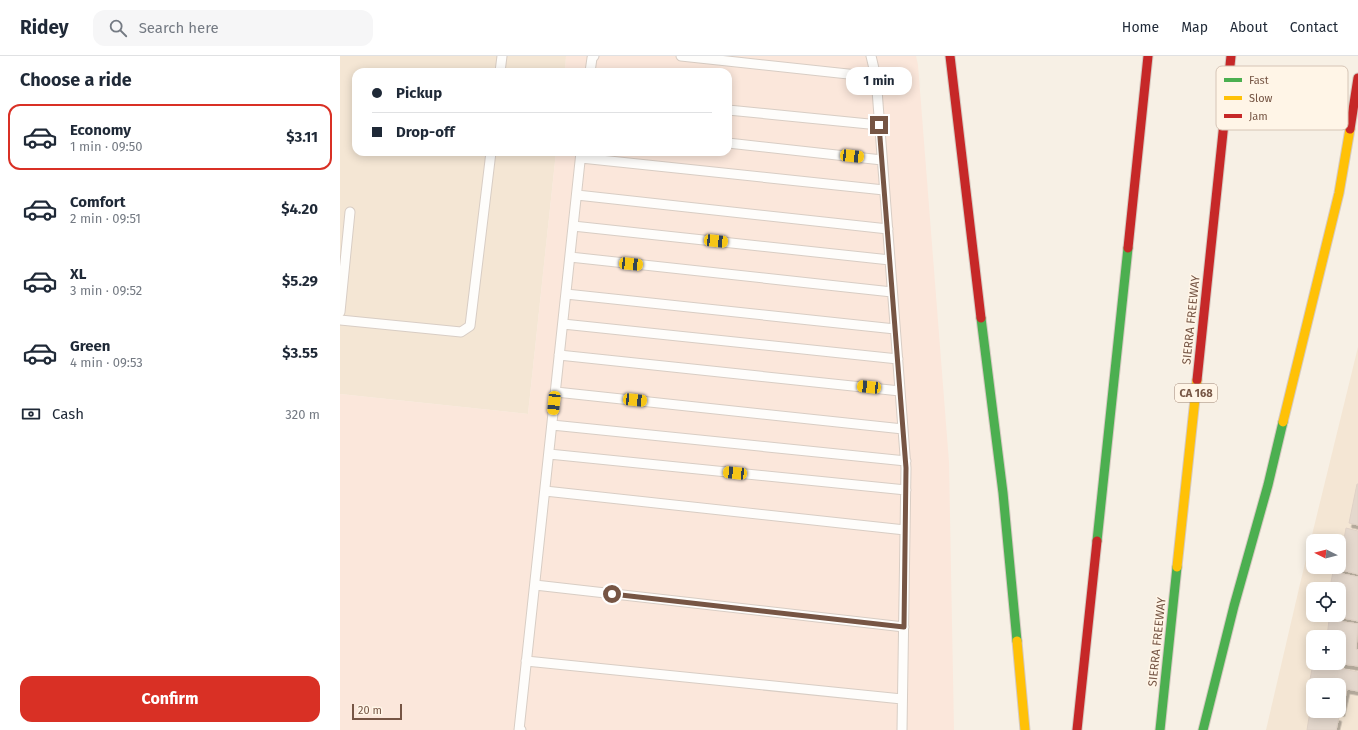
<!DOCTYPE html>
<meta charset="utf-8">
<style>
:root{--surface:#fff;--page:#f6f6f7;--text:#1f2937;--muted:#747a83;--line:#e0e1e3;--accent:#d93025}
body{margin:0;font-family:"Fira Sans",sans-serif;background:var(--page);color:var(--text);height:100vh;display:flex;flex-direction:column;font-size:15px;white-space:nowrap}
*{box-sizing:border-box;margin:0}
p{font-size:13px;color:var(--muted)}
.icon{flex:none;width:22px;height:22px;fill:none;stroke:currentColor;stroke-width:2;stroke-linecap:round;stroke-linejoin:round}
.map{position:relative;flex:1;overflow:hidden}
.details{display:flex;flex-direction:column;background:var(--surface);width:340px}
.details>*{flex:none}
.top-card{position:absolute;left:12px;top:12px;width:380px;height:88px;border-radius:12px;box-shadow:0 2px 10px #0003;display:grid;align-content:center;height:88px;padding:0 20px;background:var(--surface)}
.needle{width:26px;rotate:276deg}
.controls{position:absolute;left:966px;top:478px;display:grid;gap:8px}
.controls a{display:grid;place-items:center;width:40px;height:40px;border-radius:8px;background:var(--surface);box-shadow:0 2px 10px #0003;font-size:20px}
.scale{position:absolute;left:12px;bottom:10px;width:50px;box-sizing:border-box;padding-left:4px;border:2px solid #765544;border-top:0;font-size:11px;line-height:14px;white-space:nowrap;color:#765544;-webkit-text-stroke:3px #fff5e7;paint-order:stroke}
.end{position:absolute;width:18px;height:18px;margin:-9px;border:5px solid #765544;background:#fff;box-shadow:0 0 0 2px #fff}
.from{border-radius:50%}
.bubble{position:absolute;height:28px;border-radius:12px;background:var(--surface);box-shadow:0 2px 10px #0003;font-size:13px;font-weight:700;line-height:28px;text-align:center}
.car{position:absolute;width:12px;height:24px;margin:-12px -6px;border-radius:5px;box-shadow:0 0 3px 1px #0007;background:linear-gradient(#f5c518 24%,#345 0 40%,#f5c518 0 76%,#345 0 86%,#f5c518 0)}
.top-card b{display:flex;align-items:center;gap:14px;height:38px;font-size:15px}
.top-card b+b{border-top:1px solid var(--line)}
.top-card i{width:10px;height:10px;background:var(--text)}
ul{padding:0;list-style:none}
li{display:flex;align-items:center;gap:12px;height:66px;margin:0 8px 6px;padding:0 12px;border:2px solid transparent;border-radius:12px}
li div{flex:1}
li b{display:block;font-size:15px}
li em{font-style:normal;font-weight:700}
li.active{border-color:var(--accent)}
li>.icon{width:36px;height:36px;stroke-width:1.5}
h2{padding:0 20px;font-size:18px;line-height:48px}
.pay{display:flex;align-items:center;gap:10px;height:44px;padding:0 20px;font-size:15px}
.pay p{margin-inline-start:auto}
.action{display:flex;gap:8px;margin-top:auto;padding:8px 20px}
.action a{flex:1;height:46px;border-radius:12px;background:var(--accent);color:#fff;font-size:16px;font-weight:700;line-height:46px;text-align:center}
header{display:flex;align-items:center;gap:24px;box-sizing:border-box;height:56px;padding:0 20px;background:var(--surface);border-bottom:1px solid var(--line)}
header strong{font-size:19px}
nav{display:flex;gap:22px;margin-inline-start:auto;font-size:14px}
.search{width:280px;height:36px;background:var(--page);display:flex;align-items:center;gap:10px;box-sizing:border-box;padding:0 14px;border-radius:12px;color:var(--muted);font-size:15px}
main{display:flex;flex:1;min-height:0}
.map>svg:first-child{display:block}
</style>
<header>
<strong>Ridey</strong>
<div class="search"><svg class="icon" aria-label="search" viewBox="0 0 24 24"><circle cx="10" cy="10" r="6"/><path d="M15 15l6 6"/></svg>Search here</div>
<nav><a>Home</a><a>Map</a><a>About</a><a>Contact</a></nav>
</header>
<main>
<section class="details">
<h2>Choose a ride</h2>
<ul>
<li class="active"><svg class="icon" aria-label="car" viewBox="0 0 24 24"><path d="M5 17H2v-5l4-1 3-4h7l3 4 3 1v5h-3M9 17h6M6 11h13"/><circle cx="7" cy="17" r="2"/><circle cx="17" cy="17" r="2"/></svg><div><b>Economy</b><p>1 min · 09:50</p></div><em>$3.11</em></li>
<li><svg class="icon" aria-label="car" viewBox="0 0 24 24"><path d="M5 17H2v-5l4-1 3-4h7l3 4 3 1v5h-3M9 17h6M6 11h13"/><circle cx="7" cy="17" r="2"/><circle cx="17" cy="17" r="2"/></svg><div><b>Comfort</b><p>2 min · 09:51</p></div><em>$4.20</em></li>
<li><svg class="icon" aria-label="car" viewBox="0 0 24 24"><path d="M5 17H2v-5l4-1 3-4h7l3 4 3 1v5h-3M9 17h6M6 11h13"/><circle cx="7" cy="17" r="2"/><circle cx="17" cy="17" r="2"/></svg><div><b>XL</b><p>3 min · 09:52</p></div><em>$5.29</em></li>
<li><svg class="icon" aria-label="car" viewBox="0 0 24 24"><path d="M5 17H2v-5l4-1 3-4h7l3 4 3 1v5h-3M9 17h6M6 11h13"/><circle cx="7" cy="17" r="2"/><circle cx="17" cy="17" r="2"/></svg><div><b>Green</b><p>4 min · 09:53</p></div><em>$3.55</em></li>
</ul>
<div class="pay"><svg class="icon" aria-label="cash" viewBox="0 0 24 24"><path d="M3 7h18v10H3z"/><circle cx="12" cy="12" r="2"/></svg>Cash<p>320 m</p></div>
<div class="action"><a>Confirm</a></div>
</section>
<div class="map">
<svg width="1018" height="674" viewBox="0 0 1018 674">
<defs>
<filter id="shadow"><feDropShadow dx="2.5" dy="4.5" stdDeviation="0" flood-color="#0004"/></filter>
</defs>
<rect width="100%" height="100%" fill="#f7f0e5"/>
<path fill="#f4e6d4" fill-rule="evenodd" d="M 0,0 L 226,0 L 225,16 L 16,16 L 16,96 L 216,96 L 188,358 L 0,338 Z
M 1018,291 L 1018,674 L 926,674 L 960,528 ZM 973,485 L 999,485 L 999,511 L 973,511 ZM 973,533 L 999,533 L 999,559 L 973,559 ZM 973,581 L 999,581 L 999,607 L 973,607 ZM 973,629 L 999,629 L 999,655 L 973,655 Z"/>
<path fill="#fbe7db" d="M 226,0 L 576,0 L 578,9 L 609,406 L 614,674 L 0,674 L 0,338 L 188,358 L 216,96 L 388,96 L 388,16 L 225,16 Z"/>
<path fill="#e4d8cd" stroke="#e0d2c7" filter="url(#shadow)" d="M 1017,428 L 1018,428 L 1018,469 L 1009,467 Z
M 1006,472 L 1018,475 L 1018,518 L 997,513 L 999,511 Z
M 993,516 L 1018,521 L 1018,565 L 994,560 L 994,559 L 999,559 L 999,533 L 990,531 Z
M 989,564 L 1018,568 L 1016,593 L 1018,594 L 1018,610 L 996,607 L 999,607 L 999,581 L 987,581 Z
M 973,607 L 1018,616 L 1018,635 L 1007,633 L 1002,656 L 999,655 L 999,629 L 969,629 Z
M 970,655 L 999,661 L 996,674 L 967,674 Z"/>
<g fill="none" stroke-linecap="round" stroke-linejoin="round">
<g stroke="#d8cdc4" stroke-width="11">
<path id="lane" d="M 341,0 L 536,21 L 566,412 L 562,674
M 531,0 L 536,21
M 160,16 L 162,0
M 250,16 L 252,2 L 254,0
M 388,54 L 539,69
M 388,87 L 542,104
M 241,102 L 544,134
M 237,139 L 548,173
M 233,170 L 550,204
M 230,201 L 552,236
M 226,238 L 555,273
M 0,256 L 10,156
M 0,264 L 121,276 L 130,270 L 151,96
M 223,268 L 558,303
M 219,299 L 560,335
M 216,336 L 563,373
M 212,369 L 566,405
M 209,398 L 566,434
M 205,435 L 565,474
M 195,529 L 564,571
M 186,605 L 562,643
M 181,674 L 179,674 L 241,96"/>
</g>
<g stroke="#d6cac2" stroke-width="11">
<path id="fast" d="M 641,262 L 663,437 L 677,585
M 757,485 L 788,192
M 820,674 L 837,511
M 863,674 L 894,550 L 928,429 L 943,366"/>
</g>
<g stroke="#d6cac2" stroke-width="11">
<path id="slow" d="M 943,366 L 999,137 L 1010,73
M 837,511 L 857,324
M 677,585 L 685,674"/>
</g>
<g stroke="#d6cac2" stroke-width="11">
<path id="jam" d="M 610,0 L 641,262
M 1010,73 L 1018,22
M 788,192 L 808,0
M 857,324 L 891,0
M 737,674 L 757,485"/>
</g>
<use href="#lane" stroke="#fefdfb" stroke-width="9"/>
<use href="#fast" stroke="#4caf50" stroke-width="9"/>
<use href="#slow" stroke="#ffc107" stroke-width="9"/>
<use href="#jam" stroke="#c62828" stroke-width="9"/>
</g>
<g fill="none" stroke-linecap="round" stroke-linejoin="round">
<path stroke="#765544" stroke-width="5" d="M 272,538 L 564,571 L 566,412 L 539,69"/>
</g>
<g text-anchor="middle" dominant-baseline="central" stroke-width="3" stroke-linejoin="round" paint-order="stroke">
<rect fill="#fff5e7" stroke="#9f8575" stroke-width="1" x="835" y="328" width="42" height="18" rx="3"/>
<g font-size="11" font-weight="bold" fill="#765544">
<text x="856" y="337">CA 168</text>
</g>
<g font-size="12" fill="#765544" stroke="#fff5e7">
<text transform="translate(851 264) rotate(-84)">SIERRA FREEWAY</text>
<text transform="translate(817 586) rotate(-84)">SIERRA FREEWAY</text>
</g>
</g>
<rect x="876" y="10" width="132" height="64" rx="6" fill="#fff5e7" stroke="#d6c5b6" stroke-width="1"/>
<rect x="884" y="22" width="18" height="4" fill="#4caf50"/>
<rect x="884" y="40" width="18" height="4" fill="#ffc107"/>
<rect x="884" y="58" width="18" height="4" fill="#c62828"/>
<g font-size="11" fill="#765544">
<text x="909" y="28">Fast</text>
<text x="909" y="46">Slow</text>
<text x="909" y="64">Jam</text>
</g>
</svg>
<div class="controls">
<a><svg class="needle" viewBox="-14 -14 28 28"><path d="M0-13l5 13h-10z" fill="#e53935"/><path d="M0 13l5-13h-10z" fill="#747a83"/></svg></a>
<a><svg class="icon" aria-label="locate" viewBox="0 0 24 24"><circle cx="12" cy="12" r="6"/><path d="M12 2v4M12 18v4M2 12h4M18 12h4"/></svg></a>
<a>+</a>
<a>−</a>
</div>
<div class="scale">20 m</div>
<i class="end from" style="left:272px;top:538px"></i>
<i class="end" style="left:539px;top:69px"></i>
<div class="bubble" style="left:506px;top:11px;width:66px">1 min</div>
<i class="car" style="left:512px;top:100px;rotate:96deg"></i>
<i class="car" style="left:376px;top:185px;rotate:96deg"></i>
<i class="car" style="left:291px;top:208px;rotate:96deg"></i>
<i class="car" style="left:529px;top:331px;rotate:276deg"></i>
<i class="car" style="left:295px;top:344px;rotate:96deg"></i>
<i class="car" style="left:214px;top:347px;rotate:186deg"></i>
<i class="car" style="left:395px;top:417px;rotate:276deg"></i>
<div class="top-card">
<b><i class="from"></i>Pickup</b>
<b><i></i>Drop-off</b>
</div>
</div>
</main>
